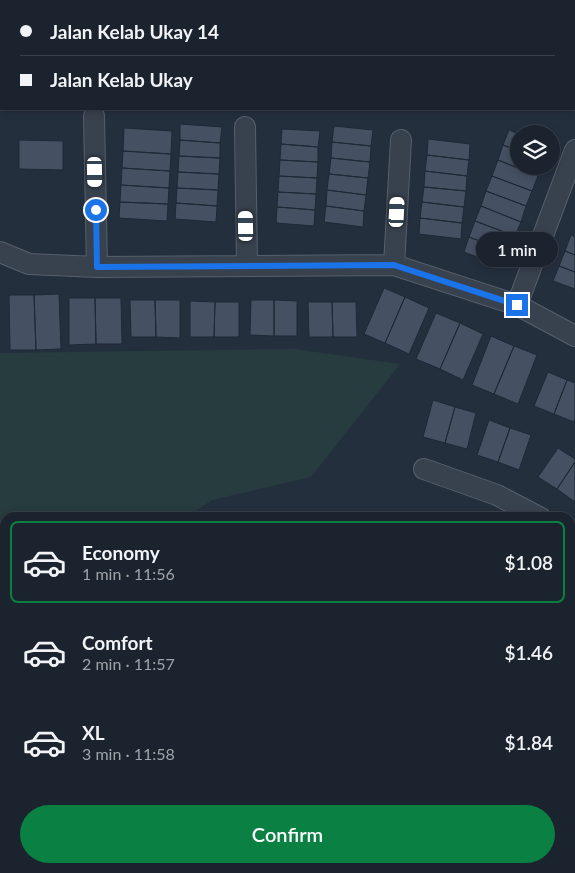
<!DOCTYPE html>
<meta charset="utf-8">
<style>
:root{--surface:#1b232e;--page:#282f3a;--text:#f1f3f6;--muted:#a0a4aa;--line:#39404a;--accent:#0b8043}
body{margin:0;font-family:Lato,sans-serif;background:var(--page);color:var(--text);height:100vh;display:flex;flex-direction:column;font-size:19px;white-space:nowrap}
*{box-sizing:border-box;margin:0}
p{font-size:16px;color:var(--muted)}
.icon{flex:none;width:28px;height:28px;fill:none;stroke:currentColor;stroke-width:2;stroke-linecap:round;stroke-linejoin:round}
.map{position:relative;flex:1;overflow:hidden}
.drawer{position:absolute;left:0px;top:512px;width:575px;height:361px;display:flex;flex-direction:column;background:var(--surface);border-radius:15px 15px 0 0;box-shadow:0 2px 8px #0003,0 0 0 1px var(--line)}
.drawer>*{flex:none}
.guide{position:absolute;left:0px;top:0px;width:575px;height:110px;box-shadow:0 2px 8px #0003,0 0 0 1px var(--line);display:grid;align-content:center;height:110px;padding:0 20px;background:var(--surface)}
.fabs{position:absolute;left:510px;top:125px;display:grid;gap:10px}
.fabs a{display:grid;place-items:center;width:50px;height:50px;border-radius:50%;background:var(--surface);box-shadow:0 2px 8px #0003,0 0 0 1px var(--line);font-size:25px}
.end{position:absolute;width:22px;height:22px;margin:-11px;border:6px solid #1a73e8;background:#fff;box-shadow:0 0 0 2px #fff}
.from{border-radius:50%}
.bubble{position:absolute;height:35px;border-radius:18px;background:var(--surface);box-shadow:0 2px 8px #0003,0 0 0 1px var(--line);font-size:16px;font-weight:600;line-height:35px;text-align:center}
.car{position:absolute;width:15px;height:30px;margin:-15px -8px;border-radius:6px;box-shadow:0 0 4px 1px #0007;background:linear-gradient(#fff 24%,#345 0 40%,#fff 0 76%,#345 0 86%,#fff 0)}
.guide b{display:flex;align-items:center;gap:18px;height:48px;font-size:19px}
.guide b+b{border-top:1px solid var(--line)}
.guide i{width:12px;height:12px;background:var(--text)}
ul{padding:9px 0 0;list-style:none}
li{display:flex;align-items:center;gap:15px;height:82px;margin:0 10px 8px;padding:0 10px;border:2px solid transparent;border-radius:8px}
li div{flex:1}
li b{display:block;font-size:19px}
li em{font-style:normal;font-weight:600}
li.selected{border-color:var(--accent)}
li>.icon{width:45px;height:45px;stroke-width:1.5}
.cta{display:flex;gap:10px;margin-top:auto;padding:10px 20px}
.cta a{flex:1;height:58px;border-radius:30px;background:var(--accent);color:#fff;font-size:20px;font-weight:600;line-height:58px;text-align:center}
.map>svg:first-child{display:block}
</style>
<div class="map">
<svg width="575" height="873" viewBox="0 0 575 873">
<rect width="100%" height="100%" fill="#242f3e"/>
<path fill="#263c3f" d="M 295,349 L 400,364 L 311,477 L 212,500 L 186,517 L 5,518 L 5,869 L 482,869 L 479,873 L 0,873 L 0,353 Z
M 570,798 L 573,802 L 575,802 L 575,873 L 520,873 L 521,869 L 570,869 Z"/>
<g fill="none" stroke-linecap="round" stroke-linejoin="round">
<path stroke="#394c67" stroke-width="5" d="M 0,66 L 1,66
M 574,87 L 575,88"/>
</g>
<path fill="#455162" stroke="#1f2835" d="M 180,124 L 222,127 L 220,143 L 180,140 Z
M 334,126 L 373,130 L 371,146 L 332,142 Z
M 124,128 L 172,131 L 171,154 L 123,151 Z
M 282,129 L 320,131 L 318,147 L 281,144 Z
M 509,130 L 519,134 L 519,151 L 503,145 Z
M 428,139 L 470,144 L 469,160 L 427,155 Z
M 19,140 L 63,141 L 63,170 L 19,169 Z
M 180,140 L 220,143 L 220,158 L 179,156 Z
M 332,142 L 371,146 L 370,162 L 331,158 Z
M 281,144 L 318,147 L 318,162 L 280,160 Z
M 503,145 L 519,151 L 519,166 L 541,166 L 538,176 L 498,160 Z
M 123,151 L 171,154 L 170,171 L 122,168 Z
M 427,155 L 469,160 L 467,176 L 425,171 Z
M 179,156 L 220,158 L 219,174 L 178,172 Z
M 331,158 L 370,162 L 368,178 L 329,174 Z
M 280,160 L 318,162 L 317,178 L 279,176 Z
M 498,160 L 538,176 L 532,191 L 492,176 Z
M 122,168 L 170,171 L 169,188 L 121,185 Z
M 425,171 L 467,176 L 466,191 L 424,187 Z
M 178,172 L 219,174 L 218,190 L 177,188 Z
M 329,174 L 368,178 L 366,195 L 327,190 Z
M 279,176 L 317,178 L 316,194 L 278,192 Z
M 492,176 L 532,191 L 526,206 L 486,191 Z
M 121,185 L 169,188 L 168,204 L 120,202 Z
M 424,187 L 466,191 L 464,207 L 422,202 Z
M 177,188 L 218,190 L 217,206 L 176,203 Z
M 327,190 L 366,195 L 364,211 L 326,206 Z
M 486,191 L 526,206 L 521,222 L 481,206 Z
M 278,192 L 316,194 L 315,210 L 277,207 Z
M 120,202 L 168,204 L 167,221 L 119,218 Z
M 422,202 L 464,207 L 462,223 L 420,218 Z
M 176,203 L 217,206 L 216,222 L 175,219 Z
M 326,206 L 364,211 L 363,227 L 324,222 Z
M 481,206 L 521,222 L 515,236 L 475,221 Z
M 277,207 L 315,210 L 314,226 L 276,223 Z
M 420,218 L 462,223 L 461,239 L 419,234 Z
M 475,221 L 515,236 L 509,252 L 469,237 Z
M 571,235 L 575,237 L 575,255 L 565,251 Z
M 469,237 L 509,252 L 504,267 L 464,252 Z
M 565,251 L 575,255 L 575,272 L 559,266 Z
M 559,266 L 575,272 L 575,289 L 553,281 Z
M 384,288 L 405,297 L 385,343 L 364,334 Z
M 59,294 L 61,349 L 36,350 L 34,295 Z
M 9,295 L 34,295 L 36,350 L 10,350 Z
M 405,297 L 429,308 L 409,354 L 385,343 Z
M 69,298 L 95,298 L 96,344 L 69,345 Z
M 95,298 L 121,298 L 122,344 L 96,344 Z
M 130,300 L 155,300 L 156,337 L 131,337 Z
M 155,300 L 180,300 L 180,338 L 156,337 Z
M 251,300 L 274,300 L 274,336 L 250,335 Z
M 274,300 L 297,301 L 297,336 L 274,336 Z
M 190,301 L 215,302 L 214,337 L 190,337 Z
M 215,302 L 239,302 L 239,337 L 214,337 Z
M 308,302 L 332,302 L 333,337 L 309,337 Z
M 332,302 L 356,302 L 357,337 L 333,337 Z
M 436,313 L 460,323 L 440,369 L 416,359 Z
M 460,323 L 483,334 L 463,380 L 440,369 Z
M 491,336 L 514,346 L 494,394 L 472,385 Z
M 514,346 L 537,355 L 518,404 L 494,394 Z
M 548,372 L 567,380 L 554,414 L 534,406 Z
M 567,380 L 575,383 L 575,418 L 574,422 L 554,414 Z
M 433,400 L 455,407 L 445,443 L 423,437 Z
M 455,407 L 476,413 L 467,449 L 445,443 Z
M 489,420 L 510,428 L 498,462 L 477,455 Z
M 510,428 L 531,435 L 519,470 L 498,462 Z
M 558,448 L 575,459 L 575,462 L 557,489 L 538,477 Z
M 575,462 L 575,502 L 557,489 Z
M 570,699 L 575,707 L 575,729 L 573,730 L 575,733 L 575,770 L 570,773 Z"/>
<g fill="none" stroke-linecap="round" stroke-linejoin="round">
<g stroke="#565f6c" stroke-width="22">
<path id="minor" d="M 9,0 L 11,1
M 86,0 L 91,1
M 385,1 L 385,0
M 411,1 L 411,0
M 574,14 L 575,15
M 574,37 L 575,37
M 574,53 L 575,54
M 94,116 L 97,267
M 245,127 L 247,265
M 0,252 L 29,264 L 97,267 L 394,265 L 517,305 L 575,336
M 394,265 L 401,140
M 517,305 L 575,150
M 424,469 L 497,495 L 541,518
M 570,541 L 575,545
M 509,873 L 512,869"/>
</g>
<use href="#minor" stroke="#38414e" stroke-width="20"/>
</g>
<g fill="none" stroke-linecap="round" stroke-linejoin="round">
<path stroke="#1a73e8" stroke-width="6" d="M 96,210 L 97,267 L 394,265 L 517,305"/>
</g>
</svg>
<div class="fabs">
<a><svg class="icon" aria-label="layers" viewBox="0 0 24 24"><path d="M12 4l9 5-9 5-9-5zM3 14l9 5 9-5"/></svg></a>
</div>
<i class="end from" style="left:96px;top:210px"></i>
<i class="end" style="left:517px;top:305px"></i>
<div class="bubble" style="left:476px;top:232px;width:82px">1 min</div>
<i class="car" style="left:95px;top:172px;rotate:179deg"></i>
<i class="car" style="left:397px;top:212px;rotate:3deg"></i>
<i class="car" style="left:246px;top:226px;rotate:359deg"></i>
<div class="guide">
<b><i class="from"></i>Jalan Kelab Ukay 14</b>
<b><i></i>Jalan Kelab Ukay</b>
</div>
<section class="drawer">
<ul>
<li class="selected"><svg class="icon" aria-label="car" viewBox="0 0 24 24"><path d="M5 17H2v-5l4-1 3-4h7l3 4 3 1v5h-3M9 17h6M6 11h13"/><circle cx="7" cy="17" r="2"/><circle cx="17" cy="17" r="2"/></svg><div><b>Economy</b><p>1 min · 11:56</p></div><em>$1.08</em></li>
<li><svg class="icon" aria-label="car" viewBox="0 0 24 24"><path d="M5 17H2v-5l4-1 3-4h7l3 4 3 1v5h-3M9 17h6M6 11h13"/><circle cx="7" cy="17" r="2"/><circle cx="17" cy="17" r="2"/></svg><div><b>Comfort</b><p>2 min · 11:57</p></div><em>$1.46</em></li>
<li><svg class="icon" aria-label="car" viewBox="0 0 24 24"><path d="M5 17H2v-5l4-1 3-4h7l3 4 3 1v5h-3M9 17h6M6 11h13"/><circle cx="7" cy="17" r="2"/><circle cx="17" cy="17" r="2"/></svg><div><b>XL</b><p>3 min · 11:58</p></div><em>$1.84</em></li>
</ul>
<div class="cta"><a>Confirm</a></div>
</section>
</div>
